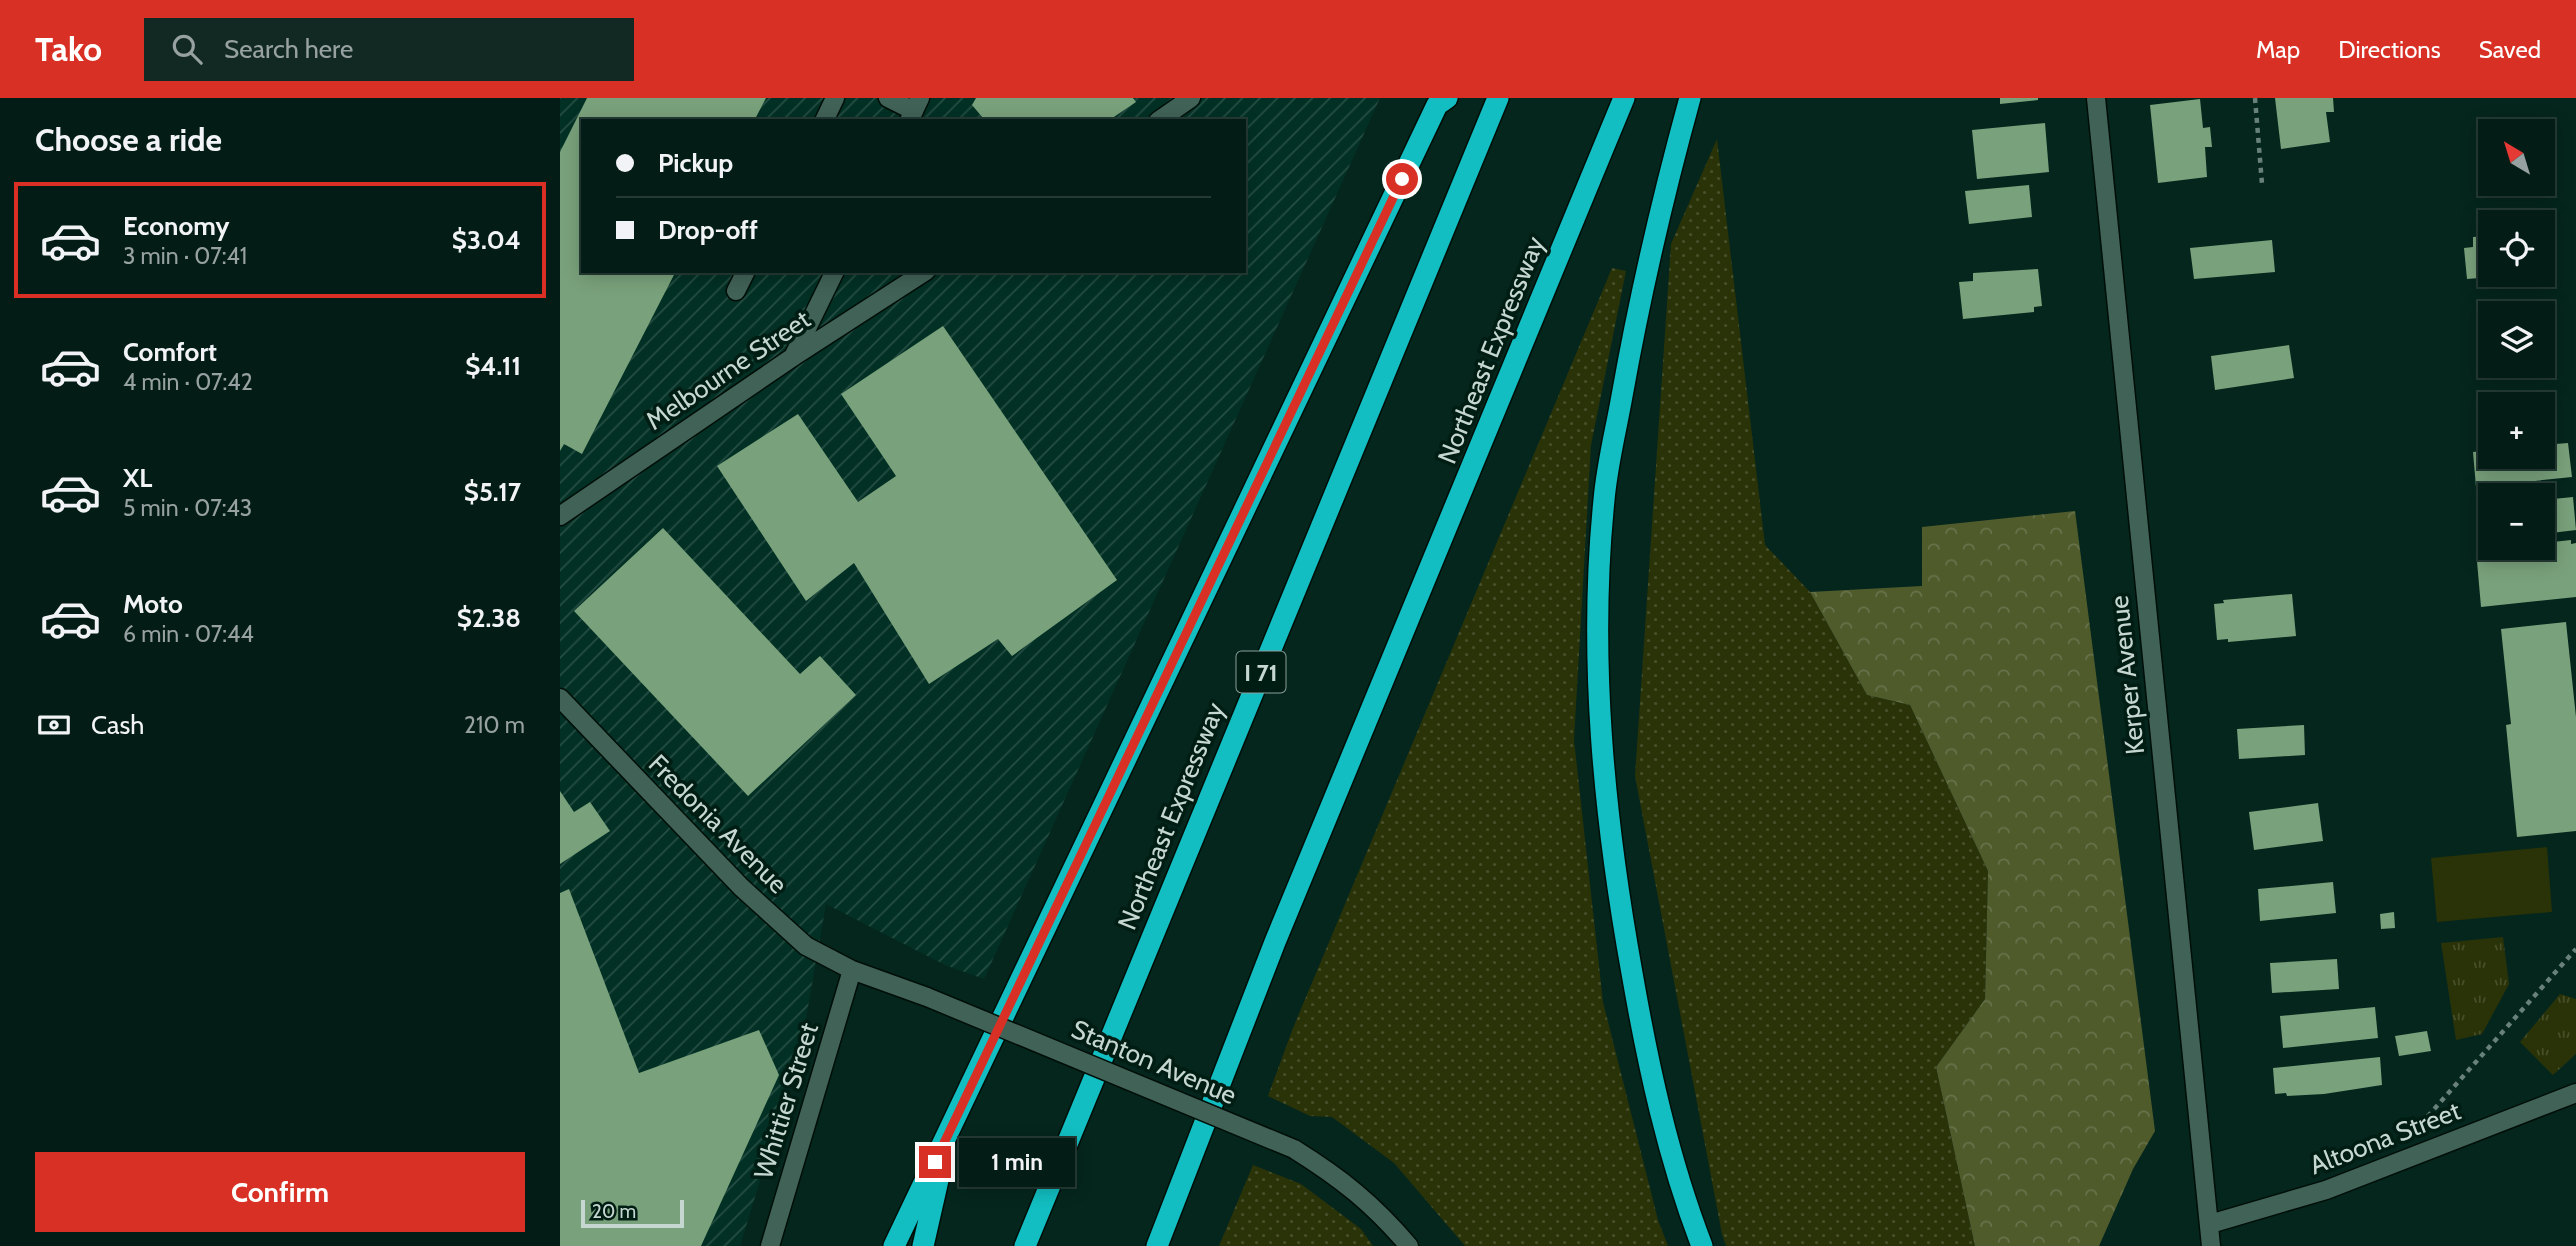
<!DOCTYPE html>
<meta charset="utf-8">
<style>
:root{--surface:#041c16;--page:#122923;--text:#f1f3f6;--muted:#97a1a1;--line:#253a35;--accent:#d93025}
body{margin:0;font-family:Cabin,sans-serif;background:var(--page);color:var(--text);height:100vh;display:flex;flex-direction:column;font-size:26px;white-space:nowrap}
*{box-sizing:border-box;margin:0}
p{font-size:23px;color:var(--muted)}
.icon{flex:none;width:38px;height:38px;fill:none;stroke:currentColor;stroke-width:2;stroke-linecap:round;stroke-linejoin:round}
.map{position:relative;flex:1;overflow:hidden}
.sheet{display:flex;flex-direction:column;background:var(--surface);width:560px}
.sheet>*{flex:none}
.banner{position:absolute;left:21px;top:21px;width:665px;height:154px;border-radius:0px;box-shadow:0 4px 18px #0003,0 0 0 2px var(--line);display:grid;align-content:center;height:154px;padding:0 35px;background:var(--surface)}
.needle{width:46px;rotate:322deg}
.fabs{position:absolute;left:1918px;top:21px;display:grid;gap:14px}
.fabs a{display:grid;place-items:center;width:77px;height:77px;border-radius:0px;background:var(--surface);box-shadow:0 4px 18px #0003,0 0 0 2px var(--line);font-size:35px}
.scale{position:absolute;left:21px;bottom:18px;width:103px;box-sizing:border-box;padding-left:7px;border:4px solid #c5d7d0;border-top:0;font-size:19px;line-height:24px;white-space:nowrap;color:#c5d7d0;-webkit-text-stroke:5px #001d14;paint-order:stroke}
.end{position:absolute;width:32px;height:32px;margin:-16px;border:9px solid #d93025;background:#fff;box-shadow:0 0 0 4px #fff}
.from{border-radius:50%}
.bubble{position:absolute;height:49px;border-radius:0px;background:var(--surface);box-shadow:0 4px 18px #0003,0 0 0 2px var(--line);font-size:23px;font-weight:700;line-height:49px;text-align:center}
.banner b{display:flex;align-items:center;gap:24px;height:66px;font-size:26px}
.banner b+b{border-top:2px solid var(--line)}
.banner i{width:18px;height:18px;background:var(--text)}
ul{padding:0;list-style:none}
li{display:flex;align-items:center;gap:21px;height:116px;margin:0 14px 10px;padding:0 21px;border:4px solid transparent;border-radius:0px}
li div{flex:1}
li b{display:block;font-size:26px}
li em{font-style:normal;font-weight:700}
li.on{border-color:var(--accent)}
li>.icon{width:63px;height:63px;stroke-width:1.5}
h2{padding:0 35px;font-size:32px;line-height:84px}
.pay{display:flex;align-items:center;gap:18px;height:77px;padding:0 35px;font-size:26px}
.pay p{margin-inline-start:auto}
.cta{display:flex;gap:14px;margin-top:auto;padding:14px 35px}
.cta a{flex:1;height:80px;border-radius:0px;background:var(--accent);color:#fff;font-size:28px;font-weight:700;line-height:80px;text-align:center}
header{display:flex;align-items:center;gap:42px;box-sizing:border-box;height:98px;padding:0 35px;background:var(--accent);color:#fff}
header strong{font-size:33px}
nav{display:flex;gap:38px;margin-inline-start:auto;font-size:24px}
.search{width:490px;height:63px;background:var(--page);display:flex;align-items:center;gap:18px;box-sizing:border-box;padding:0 24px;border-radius:0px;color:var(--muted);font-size:26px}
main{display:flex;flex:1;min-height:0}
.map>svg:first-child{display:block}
</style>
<header>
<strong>Tako</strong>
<div class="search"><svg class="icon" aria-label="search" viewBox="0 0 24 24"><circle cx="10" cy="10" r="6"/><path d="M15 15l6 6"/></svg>Search here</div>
<nav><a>Map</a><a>Directions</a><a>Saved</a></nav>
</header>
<main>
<section class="sheet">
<h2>Choose a ride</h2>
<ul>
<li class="on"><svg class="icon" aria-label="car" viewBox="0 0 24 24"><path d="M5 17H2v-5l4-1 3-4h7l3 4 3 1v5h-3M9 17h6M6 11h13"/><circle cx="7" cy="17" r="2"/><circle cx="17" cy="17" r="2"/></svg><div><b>Economy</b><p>3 min · 07:41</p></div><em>$3.04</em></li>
<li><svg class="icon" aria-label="car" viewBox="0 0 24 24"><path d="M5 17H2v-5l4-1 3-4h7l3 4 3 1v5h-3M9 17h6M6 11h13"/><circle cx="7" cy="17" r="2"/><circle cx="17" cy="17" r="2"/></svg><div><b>Comfort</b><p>4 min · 07:42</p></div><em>$4.11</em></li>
<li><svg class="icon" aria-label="car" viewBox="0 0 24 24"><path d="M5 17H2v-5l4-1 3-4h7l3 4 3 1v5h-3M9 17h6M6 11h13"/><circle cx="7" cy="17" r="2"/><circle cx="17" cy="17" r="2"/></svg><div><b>XL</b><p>5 min · 07:43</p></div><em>$5.17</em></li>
<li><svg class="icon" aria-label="car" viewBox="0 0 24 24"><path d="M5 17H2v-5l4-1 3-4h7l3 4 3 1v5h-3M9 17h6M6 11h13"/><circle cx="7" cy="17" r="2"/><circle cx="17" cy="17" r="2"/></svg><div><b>Moto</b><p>6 min · 07:44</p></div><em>$2.38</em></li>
</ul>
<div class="pay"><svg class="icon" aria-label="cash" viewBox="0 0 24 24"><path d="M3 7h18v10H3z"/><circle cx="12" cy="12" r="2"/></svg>Cash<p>210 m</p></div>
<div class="cta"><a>Confirm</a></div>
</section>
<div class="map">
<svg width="2016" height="1148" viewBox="0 0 2016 1148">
<defs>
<pattern id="industrial-furrows" width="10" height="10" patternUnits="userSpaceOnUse" patternTransform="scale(1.75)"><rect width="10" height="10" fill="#023024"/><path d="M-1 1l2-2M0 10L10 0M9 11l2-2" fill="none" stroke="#254d43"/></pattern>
<pattern id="grass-dots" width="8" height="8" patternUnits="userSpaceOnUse" patternTransform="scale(1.75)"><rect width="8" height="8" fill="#2a3207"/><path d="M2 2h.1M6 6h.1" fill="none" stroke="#474f2a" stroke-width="1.8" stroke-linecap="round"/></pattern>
<pattern id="forest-crowns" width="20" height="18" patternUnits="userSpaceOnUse" patternTransform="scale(1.75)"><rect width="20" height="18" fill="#505b2c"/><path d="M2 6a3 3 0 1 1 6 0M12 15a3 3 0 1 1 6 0" fill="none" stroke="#68724a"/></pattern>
<pattern id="park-tufts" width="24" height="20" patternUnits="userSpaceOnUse" patternTransform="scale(1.75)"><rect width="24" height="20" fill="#2a3207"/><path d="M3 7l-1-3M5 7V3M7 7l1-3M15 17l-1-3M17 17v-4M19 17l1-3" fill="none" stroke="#474f2a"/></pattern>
</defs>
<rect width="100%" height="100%" fill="#05261d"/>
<path fill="url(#industrial-furrows)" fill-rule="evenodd" d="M 0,0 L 820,0 L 424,881 L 385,867 L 266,806 L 241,949 L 180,1148 L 0,1148 ZM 23,23 L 684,23 L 684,173 L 23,173 Z"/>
<path fill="url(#grass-dots)" d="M 1157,41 L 1205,447 L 1250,494 L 1307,597 L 1350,607 L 1428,773 L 1425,901 L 1376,969 L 1415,1148 L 1166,1148 L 1162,1136 L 1075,678 L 1111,146 Z
M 1052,170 L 1066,173 L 1031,347 L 1014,642 L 1043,904 L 1098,1122 L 1108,1148 L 905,1148 L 834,1065 L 772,1019 L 750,1018 L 708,998 L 733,930 Z
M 693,1067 L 741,1086 L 801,1131 L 813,1148 L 659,1148 Z"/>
<path fill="url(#forest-crowns)" d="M 1515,413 L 1595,1033 L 1573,1071 L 1539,1148 L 1415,1148 L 1376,969 L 1425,901 L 1428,773 L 1350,607 L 1307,597 L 1250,494 L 1362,488 L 1362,429 Z"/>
<path fill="url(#park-tufts)" d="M 1943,839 L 1949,886 L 1922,936 L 1896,942 L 1881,845 Z
M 2000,896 L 2016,901 L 2016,956 L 1993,977 L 1960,944 Z"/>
<path fill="#2a3207" d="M 1987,749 L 1992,814 L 1877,824 L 1871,760 Z"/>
<path fill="#79a17b" d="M 27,0 L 206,0 L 194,23 L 23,23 L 23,173 L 116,173 L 22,356 L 4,346 L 0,353 L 0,54 Z
M 416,0 L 573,0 L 576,4 L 548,23 L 419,23 L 423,20 L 412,7 Z
M 1440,0 L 1478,0 L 1478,2 L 1440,6 Z
M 1715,0 L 1773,0 L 1774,14 L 1766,14 L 1770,44 L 1721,51 Z
M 1640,1 L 1643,30 L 1650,29 L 1652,49 L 1645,49 L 1647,79 L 1598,85 L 1590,7 Z
M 1485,25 L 1489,74 L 1417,81 L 1412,32 Z
M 1469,87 L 1472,119 L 1409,126 L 1405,93 Z
M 1992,132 L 1995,152 L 1985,153 L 1986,162 L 1995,161 L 1997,182 L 1920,190 L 1919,180 L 1907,181 L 1904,150 L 1913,149 L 1913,139 L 1930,138 L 1930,177 L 1983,177 L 1983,133 Z
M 1712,142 L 1715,174 L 1634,181 L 1630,150 Z
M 1478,171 L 1482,208 L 1474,209 L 1474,214 L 1403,221 L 1399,184 L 1413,183 L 1413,175 Z
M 383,228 L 557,482 L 452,558 L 438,541 L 369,586 L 294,465 L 246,503 L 157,368 L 238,316 L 298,404 L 336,378 L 281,296 Z
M 1729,247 L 1734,280 L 1655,292 L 1651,258 Z
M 2008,345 L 2012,379 L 1916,389 L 1913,354 L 1930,352 L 1930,359 L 1983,359 L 1983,347 Z
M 2013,399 L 2016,432 L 1983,436 L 1983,402 Z
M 1930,407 L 1930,441 L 1922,442 L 1918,408 Z
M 103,430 L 240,576 L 260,558 L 296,597 L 188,698 L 14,513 Z
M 2011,442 L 2011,446 L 2016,445 L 2016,499 L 1921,509 L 1916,452 L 1983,450 L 1983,445 Z
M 1732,496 L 1736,538 L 1668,544 L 1668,541 L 1657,542 L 1654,506 L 1664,505 L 1663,502 Z
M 2006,524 L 2016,619 L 2016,733 L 1957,739 L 1946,627 L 1951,626 L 1941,531 Z
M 1744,627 L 1745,657 L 1679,661 L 1677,631 Z
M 0,693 L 14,714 L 30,704 L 50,733 L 0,766 Z
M 1758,705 L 1763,743 L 1694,752 L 1689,714 Z
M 1773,784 L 1776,815 L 1700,823 L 1698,791 Z
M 9,791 L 79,975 L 199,932 L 219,977 L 141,1148 L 0,1148 L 0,795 Z
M 1834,814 L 1835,830 L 1821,831 L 1820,816 Z
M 1777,861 L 1779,891 L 1712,895 L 1710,865 Z
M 1815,909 L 1818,940 L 1723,950 L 1720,918 Z
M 1867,933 L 1871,953 L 1839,958 L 1835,938 Z
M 1820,959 L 1822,987 L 1764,996 L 1727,998 L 1726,995 L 1715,996 L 1713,970 Z"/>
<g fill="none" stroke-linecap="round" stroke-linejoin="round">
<g stroke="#000e08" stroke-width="21">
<path id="service" d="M 328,0 L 354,13
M 264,23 L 275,0
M 176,193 L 186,173"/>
</g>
<g stroke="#000e08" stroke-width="21">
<path id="minor" d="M 1536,0 L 1651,1148
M 349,23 L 360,0
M 598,23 L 631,0
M 233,259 L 275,173
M 0,418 L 233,259 L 366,173
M 0,600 L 181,789 L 246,848 L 292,872 L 367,899
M 734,1051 C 782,1081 812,1105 849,1148
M 1650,1126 L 1766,1092 L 2016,995
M 210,1148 L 292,872"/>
</g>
<g stroke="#000e08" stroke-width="24">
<path id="motorway" d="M 1130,0 C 1103,98 1080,197 1062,298 C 1056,332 1047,367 1044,402 C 1028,559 1044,720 1072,875 C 1088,967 1108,1060 1142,1148
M 334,1148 L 877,7 L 887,0
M 363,1148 L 381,1069
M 465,1148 L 938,0
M 597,1148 L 715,844 L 1064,0"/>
</g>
<path stroke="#688179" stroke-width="4.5" stroke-dasharray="5 5" stroke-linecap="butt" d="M 1695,0 L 1702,86
M 1861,1026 L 2016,851"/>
<use href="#service" stroke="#416257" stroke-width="18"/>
<use href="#minor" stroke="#416257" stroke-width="18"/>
<use href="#motorway" stroke="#12bec1" stroke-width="21"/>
<g stroke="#000e08" stroke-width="21" stroke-linecap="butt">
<path id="minor-bridge" d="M 367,899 L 734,1051"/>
</g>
<use href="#minor-bridge" stroke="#416257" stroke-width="18"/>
</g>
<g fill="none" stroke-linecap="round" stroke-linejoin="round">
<path stroke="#d93025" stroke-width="9" d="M 375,1064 L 842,81"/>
</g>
<g text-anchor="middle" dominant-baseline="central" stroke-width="7" stroke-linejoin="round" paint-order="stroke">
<rect fill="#001d14" stroke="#8a9f98" stroke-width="2" x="676.5" y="553.5" width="49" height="41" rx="5"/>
<g font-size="24" font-weight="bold" fill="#c5d7d0">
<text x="701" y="574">I 71</text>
</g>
<g font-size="26" fill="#c5d7d0" stroke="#001d14">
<text transform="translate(931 252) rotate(-68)">Northeast Expressway</text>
<text transform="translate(168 272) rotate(-34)">Melbourne Street</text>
<text transform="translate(1567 577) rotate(-96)">Kerper Avenue</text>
<text transform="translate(611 718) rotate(-68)">Northeast Expressway</text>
<text transform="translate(158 726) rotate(45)">Fredonia Avenue</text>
<text transform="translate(594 964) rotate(23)">Stanton Avenue</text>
<text transform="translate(226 1003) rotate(-73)">Whittier Street</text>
<text transform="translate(1825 1040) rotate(-21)">Altoona Street</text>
</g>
</g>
</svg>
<div class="fabs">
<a><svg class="needle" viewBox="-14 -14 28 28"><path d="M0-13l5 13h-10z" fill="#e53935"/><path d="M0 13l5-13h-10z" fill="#97a1a1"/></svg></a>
<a><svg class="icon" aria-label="locate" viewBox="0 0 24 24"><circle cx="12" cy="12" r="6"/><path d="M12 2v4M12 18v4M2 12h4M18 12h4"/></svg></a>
<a><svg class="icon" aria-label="layers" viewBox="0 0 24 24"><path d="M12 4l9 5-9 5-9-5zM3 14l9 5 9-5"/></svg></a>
<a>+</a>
<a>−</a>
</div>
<div class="scale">20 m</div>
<i class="end from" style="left:842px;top:81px"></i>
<i class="end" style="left:375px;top:1064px"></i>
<div class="bubble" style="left:399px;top:1040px;width:116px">1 min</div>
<div class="banner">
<b><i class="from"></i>Pickup</b>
<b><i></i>Drop-off</b>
</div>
</div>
</main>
